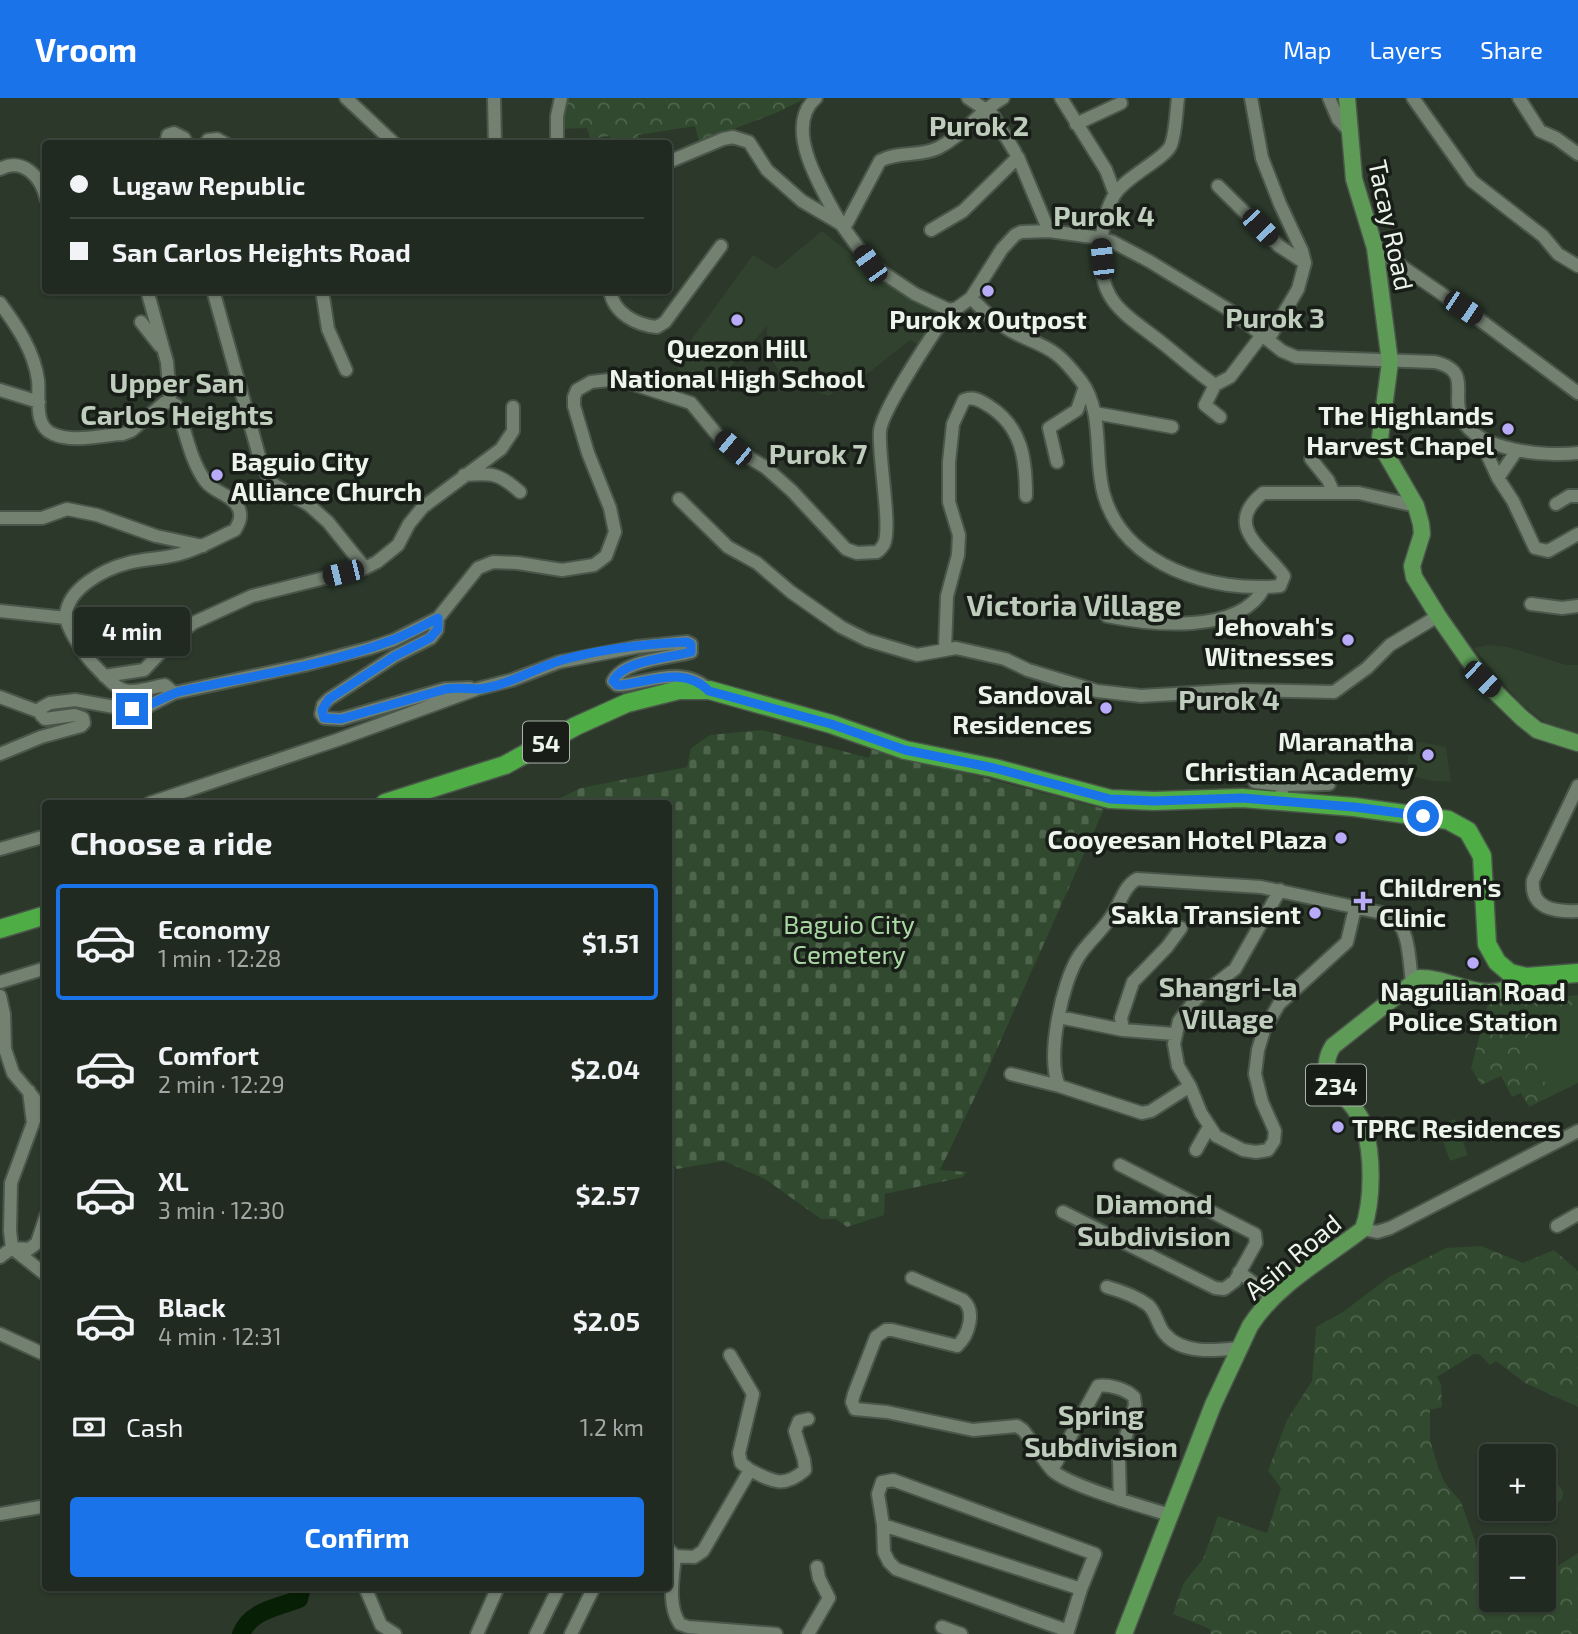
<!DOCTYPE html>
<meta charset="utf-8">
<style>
:root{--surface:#202a20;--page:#283229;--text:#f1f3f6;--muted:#a2a7a5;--line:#3d463e;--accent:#1a73e8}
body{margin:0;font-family:"Exo 2",sans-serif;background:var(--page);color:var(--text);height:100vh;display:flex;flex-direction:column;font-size:26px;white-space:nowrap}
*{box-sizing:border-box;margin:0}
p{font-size:23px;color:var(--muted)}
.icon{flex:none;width:38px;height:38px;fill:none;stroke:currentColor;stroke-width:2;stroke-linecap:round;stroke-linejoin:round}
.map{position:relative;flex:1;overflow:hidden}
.panel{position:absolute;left:42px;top:702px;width:630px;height:791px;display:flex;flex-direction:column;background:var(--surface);border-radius:7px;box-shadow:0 2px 5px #0004,0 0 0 2px var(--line)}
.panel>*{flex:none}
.hud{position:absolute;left:42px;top:42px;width:630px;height:154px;border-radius:7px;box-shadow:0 2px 5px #0004,0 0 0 2px var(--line);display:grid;align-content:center;height:154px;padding:0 28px;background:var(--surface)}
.controls{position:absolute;left:1479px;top:1346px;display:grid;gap:14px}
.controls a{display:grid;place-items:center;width:77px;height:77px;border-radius:7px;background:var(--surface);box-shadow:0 2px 5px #0004,0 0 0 2px var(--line);font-size:35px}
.end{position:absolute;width:32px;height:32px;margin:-16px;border:9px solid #1a73e8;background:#fff;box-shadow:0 0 0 4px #fff}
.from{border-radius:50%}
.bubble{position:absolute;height:49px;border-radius:7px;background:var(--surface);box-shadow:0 2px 5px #0004,0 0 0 2px var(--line);font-size:23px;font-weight:700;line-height:49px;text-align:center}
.car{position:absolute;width:21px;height:42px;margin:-21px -10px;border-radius:9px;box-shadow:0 0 5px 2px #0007;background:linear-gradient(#222 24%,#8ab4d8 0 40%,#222 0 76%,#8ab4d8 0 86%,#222 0)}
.hud b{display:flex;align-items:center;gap:24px;height:66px;font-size:26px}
.hud b+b{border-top:2px solid var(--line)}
.hud i{width:18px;height:18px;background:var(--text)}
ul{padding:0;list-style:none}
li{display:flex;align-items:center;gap:21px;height:116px;margin:0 14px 10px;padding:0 14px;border:4px solid transparent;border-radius:7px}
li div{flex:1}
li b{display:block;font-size:26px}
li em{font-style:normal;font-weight:700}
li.on{border-color:var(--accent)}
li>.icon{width:63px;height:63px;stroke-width:1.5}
h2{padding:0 28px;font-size:32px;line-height:84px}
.pay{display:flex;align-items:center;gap:18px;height:77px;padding:0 28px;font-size:26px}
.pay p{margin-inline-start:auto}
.button{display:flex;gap:14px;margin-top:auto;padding:14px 28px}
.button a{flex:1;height:80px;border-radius:7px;background:var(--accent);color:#fff;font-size:28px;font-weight:700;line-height:80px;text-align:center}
header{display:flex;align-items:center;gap:42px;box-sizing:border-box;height:98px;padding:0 35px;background:var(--accent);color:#fff}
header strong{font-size:33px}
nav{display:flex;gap:38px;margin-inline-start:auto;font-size:24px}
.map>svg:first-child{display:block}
</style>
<header>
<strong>Vroom</strong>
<nav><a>Map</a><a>Layers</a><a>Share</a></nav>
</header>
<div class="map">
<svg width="1578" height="1536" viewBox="0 0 1578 1536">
<defs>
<pattern id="forest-crowns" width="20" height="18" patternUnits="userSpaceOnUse" patternTransform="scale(1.75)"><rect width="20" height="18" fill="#31492e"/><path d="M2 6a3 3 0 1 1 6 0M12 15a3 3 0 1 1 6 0" fill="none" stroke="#4f644c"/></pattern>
<pattern id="cemetery-stones" width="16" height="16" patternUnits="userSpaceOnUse" patternTransform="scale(1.75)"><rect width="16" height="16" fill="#31492e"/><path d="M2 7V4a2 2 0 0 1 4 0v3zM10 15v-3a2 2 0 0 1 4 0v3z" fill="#4f644c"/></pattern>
</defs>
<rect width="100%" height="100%" fill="#2b382a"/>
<path fill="#31422f" d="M 822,133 L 863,166 L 926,208 L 938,220 L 920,248 L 910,242 L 871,273 L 828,298 L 785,282 L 767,255 L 767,228 L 721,280 L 691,281 L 678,272 L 678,260 L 753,157 L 776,171 Z
M 1487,547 L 1508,549 L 1567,567 L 1578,567 L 1578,636 L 1548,627 L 1521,606 L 1474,550 Z
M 1409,642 L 1446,649 L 1451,684 L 1432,683 L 1407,677 Z"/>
<path fill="url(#forest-crowns)" d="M 565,0 L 806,0 L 776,15 L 699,44 L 695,28 L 638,37 L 639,46 L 612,45 L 610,38 L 590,41 L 587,30 L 561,31 Z
M 1578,897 L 1578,985 L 1529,1009 L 1521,995 L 1512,999 L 1501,978 L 1481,987 L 1471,970 L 1488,906 Z
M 1481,1148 L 1523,1165 L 1554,1152 L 1578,1173 L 1578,1309 L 1525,1285 L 1496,1263 L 1490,1267 L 1479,1256 L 1474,1256 L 1437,1279 L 1441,1286 L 1442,1309 L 1430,1312 L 1430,1342 L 1438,1369 L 1445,1385 L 1461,1404 L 1475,1443 L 1480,1464 L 1491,1474 L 1491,1502 L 1544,1502 L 1544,1477 L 1578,1455 L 1578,1536 L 1210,1536 L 1210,1531 L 1173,1516 L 1183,1486 L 1203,1461 L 1218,1418 L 1267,1435 L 1281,1390 L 1268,1373 L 1287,1322 L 1312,1283 L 1316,1229 L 1343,1214 L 1389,1179 L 1446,1150 Z
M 1544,1365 L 1563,1394 L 1562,1401 L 1554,1408 L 1544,1407 Z"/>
<path fill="url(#cemetery-stones)" d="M 762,632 L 869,660 L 872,650 L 1104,711 L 984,980 L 940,1072 L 967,1074 L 963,1079 L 885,1096 L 884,1117 L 847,1129 L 836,1121 L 821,1121 L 765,1081 L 724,1063 L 677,1071 L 668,1059 L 668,705 L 550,705 L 581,690 L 687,669 L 691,650 L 710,637 Z"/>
<path fill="#31492e" d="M 1578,906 L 1578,980 L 1547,993 L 1526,918 Z
M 1455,1021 L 1468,1057 L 1450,1063 L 1437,1027 Z"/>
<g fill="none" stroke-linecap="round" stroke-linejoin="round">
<path stroke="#071f05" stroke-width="18" d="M 241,1536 C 251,1512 277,1510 299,1501 L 302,1489"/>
<g stroke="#4b564a" stroke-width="16">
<path id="minor" d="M 346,0 L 395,46
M 494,0 L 495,46
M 816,0 C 781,30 824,95 841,126 L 847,125 L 880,63 C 897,53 920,59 938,50 C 964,37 978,14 1003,0
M 968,0 L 992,16 L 1015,54
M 1061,0 L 1106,72 L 1115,96
M 1178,0 C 1176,15 1176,33 1171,47 C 1165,61 1128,77 1115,96 C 1100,120 1095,173 1110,198 C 1121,217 1144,230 1161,244 C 1179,258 1196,274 1215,287
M 1251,0 L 1262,60 L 1280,106 L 1302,153 L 1305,165 L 1298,191 L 1268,242
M 1329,0 L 1338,21 L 1350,34
M 1413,0 L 1472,83 L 1543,138 L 1558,156 L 1578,168
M 1519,0 L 1540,33 L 1556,40 L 1578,56
M 1076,26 L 1121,5
M 166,46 L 168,37 L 174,35 L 184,40 L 187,46
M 206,46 L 208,42 L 217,41 L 226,46
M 557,46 L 557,18 L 561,0
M 668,64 L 723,41 L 733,39 L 749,44 L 767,72 L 802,103 L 841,126 L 870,166 L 915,196 L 949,212
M 0,71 C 22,59 41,78 46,100
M 1218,88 L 1279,148 L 1305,165
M 931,132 L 963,113 L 1018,59 L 1049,133
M 1375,150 L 1480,222 L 1578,295
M 147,192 L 167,264 L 170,304 L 176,307 L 178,312 C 186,336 191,364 206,384 C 215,395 233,397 239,411 C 242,419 239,425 235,432 C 219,439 203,449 186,454 C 168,461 147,460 128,465 C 105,471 67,490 66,518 C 66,530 86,559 95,568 C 125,600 125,595 165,587 L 174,595
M 213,192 L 261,365 L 273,386 L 309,407 L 328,424 L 365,470
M 322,192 L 328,231 L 346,272
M 610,192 C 613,215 636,227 657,229 L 665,224 L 721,148
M 971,200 C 983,212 994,223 1008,231 C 1023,241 1042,245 1056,256 C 1064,262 1074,274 1081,283 C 1105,315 1093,361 1104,397 C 1124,468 1213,495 1280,488 L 1284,478 C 1264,450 1222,428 1263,395 L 1359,395 L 1416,408
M 0,205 C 17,228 34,253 38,282 C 40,299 33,328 53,336 C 73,345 101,337 123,336 L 131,333 L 164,305 L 170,304
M 949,212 L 957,210 L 971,200 L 1002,151 L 1015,137 L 1021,134 L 1049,133 L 1100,140 L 1113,144 L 1149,163 L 1234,215 L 1282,253 L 1296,259 L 1435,264 C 1473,273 1450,297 1462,321 C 1477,353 1548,359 1578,355
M 141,224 L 160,248
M 0,292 L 39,304
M 1095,315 L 1172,329
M 1220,319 L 1205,307 L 1215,287 L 1230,279 L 1262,237
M 1479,339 L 1498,380 L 1517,352
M 1311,361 L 1328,382 L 1333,393
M 1057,364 L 1049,330 L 1077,312 L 1085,289
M 464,377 C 492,375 499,375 520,394
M 1498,380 L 1513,403 L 1535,450 L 1548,453 L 1578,436
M 679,401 L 728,449 L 757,465 L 791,494 L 841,529 L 867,542 L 917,557 L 956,550 L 1005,561 L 1028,572 L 1097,593 L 1141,598 L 1243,592 L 1334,594 L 1367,570 L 1390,547 L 1438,518
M 1556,406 L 1569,398 L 1578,398
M 0,420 L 42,420 L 67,411 L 97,417 L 156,438 L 203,448
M 1531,506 L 1562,510 L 1578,508
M 0,513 L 66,520
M 1107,518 C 1151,527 1239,537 1264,490
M 438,520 L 437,532 L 431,540 L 395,558 L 329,601 L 323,607 L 321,616 L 324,620 L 341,621 L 445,591 L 470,590
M 945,550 L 947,498 L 958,457 L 959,437 L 949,404 L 949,364 L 953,326 L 964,302 C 974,298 981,303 989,308 C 1022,329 1026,361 1026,398
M 104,578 L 144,572 L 172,542 L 193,525 L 252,498 L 365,470 L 377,464 L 398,447 L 409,426 L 423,409 L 501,351 L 513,333 L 513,309
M 0,599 L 40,614
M 0,656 L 41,639 L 81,628 L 84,625 L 83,620 L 75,617 L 45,621 L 41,617 L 41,610 L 50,605 L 75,602 L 120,610 L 145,610 L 174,595 L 305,567 L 370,550 L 394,542 L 438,520 L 478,470 L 493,464 L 518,465 L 562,472 L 594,467 L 606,458 L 615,434 L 610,410 L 588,355 L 574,308 L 574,299 L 577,292 L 591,284 L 609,282 L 627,284 L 691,305 L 719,339 L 733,350 L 765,369 L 792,393 L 846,451 L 857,455 L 877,454 C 879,453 883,448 884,446 C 892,429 878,359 880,333 C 882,311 934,235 949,212
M 1255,684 L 1282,687
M 1578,688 L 1533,782 C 1530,811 1555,814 1578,813
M 1282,703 L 1282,687 L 1329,686
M 150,705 L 337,642 L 477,591 L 512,582 L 559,564 L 636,549 L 687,544 L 691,546 L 691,554 C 670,560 623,562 613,583 L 617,587 L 622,587 C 652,583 684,568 709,592
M 0,751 L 46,738
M 1280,792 L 1235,871 L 1196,901 L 1179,923 L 1174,946 L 1178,968 L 1190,988 L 1201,1015 L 1216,1038 L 1243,1052 L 1256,1054 L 1268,1052 L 1274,1043 L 1275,1033 L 1262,1004 L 1255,976 L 1258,952 L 1264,932 L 1279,906 L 1347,844 L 1355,810
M 0,884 L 46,870
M 0,898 L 4,916 L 5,951 L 13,975 L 34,1000 L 46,1025
M 1059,919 L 1123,932 L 1174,936
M 1123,932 L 1121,920 L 1133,884 L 1167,849 L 1181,830
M 1011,976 L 1059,988 L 1142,1015 L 1151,1013 L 1190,988
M 1059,988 C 1046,959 1062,884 1079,858 C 1089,843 1104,831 1113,816 C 1121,804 1124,788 1137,781 L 1261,789 L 1391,817 C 1410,829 1409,864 1412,884
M 29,993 L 33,1025 L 11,1085 L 10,1133 L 12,1150 L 46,1177
M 1196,1052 L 1209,1029
M 1063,1114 L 1215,1190 L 1224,1191 L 1235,1183 L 1256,1145 L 1255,1136 L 1120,1067
M 1557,1128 L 1578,1116
M 1363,1131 L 1377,1134 L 1390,1130 L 1578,1033
M 0,1159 L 12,1150 L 29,1151 L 37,1145 L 46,1118
M 1239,1174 L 1273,1200
M 912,1180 L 963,1202 C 976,1213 969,1237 957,1248 L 953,1247 L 892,1232 L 886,1232 L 876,1239 L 854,1296 L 852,1304 L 855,1311 L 887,1314 L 973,1332 L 1017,1328 L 1023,1332 C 1033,1344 1041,1360 1052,1372 C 1068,1388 1145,1409 1170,1417
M 1107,1189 C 1121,1193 1136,1198 1148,1207 C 1157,1215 1157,1227 1165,1236 C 1182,1256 1214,1253 1238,1250
M 0,1236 L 46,1257
M 750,1372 C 772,1383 783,1391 805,1372 L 804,1362 L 795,1333 L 799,1323 L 808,1321
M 1052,1372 L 1098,1288 C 1108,1286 1126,1291 1134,1299 L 1135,1307 L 1119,1362 L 1120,1402
M 0,1416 L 46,1408
M 883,1427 L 1081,1491
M 669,1452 L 675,1458 C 673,1478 667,1508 680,1526 L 688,1529 L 776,1536
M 675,1458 L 694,1459 L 703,1453 L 750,1372 L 741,1365 L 739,1355 L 753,1296 L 730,1257
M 365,1489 L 381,1527 L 395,1536
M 942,1529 L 961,1536
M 477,1536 L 498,1489
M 536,1536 L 559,1489
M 571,1536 L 594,1489
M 808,1536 L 829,1500 L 819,1480 L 817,1469
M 1067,1536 L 1068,1533 L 1081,1491 L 1095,1456 L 893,1382 L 882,1384 L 878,1396 L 883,1427 L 884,1454 L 889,1464 L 896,1471 L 1068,1533"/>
</g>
<g stroke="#4b564a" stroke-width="19">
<path id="major" d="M 1347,0 L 1354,81 L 1375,150 L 1390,264 L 1380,340 L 1383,351 L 1416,408 L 1421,426 L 1422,436 L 1412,468 L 1414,479 L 1438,518 L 1482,581 L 1522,620 L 1537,632 L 1578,645
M 1124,1536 L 1213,1307 L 1250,1228 C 1277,1186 1324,1161 1363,1131 C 1373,1103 1373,1057 1364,1028 C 1354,997 1311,983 1333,948 L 1419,880 C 1449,879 1476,902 1507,891 C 1514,889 1521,883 1526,879"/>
</g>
<g stroke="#4b564a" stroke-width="21">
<path id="highway" d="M 385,705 L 505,667 L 576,628 L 627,605 L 679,592 L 709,592 L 831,626 L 905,652 L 994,670 L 1110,701 L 1154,703 L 1242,700 L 1354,709 L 1448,722 L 1468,733 L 1482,758 L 1487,846 L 1497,864 L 1510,875 L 1526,879 L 1578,875
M 0,831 L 46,817"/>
</g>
<use href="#minor" stroke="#738171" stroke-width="12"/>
<use href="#major" stroke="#5d9b57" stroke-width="16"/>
<use href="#highway" stroke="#4fad45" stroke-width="18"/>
</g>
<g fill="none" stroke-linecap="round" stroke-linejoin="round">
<path stroke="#1a73e8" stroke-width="9" d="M 132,611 C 151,610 164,597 182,593 C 251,578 323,568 390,543 C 407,537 423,528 438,520 L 438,531 L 430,540 L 395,558 L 329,601 L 322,612 L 324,620 L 341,621 L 446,591 C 457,589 467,591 478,591 C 506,588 532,572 559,563 C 599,551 645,546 687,544 L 691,546 L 691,554 C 670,560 623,562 613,583 L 617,587 L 622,587 C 652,583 684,568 709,593 L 831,626 L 905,652 L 994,670 L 1110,701 L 1154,703 L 1242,700 L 1354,709 L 1423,718"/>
</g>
<g fill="#b8abf7" stroke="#181d17" stroke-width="2.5">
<circle cx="988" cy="193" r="7"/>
<circle cx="737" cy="222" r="7"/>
<circle cx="1508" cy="331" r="7"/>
<circle cx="217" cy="377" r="7"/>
<circle cx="1348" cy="542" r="7"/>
<circle cx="1106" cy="610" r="7"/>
<circle cx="1428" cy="657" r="7"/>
<circle cx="1341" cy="740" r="7"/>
<path d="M1359.5 792.5h7v7h7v7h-7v7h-7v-7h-7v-7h7z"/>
<circle cx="1315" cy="815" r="7"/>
<circle cx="1473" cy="865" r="7"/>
<circle cx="1338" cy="1029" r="7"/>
</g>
<g text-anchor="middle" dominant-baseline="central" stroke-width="7" stroke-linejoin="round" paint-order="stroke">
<g fill="#181d17" stroke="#acb4ab" stroke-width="2">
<rect x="523" y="623.5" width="46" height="41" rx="5"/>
<rect x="1306" y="966.5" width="60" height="41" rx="5"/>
</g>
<g font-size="24" font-weight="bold" fill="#ecf4eb">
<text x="546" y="644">54</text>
<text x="1336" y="987">234</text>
</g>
<g font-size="26" fill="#ecf4eb" stroke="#181d17">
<text transform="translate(1392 127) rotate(78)">Tacay Road</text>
<text transform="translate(1292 1158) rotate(-40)">Asin Road</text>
</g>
<g font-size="26" font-weight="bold" fill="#ecf4eb" stroke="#181d17" text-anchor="end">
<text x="988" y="220" text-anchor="middle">Purok x Outpost</text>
<text x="737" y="249" text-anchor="middle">Quezon Hill<tspan x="737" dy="30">National High School</tspan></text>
<text x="1494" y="316">The Highlands<tspan x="1494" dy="30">Harvest Chapel</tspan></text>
<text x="231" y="362" text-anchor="start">Baguio City<tspan x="231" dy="30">Alliance Church</tspan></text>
<text x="1334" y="527">Jehovah's<tspan x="1334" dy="30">Witnesses</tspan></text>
<text x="1092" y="595">Sandoval<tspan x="1092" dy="30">Residences</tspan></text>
<text x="1414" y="642">Maranatha<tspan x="1414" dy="30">Christian Academy</tspan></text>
<text x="1327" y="740">Cooyeesan Hotel Plaza</text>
<text x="1379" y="788" text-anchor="start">Children's<tspan x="1379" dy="30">Clinic</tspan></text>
<text x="1301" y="815">Sakla Transient</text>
<text x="1473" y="892" text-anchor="middle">Naguilian Road<tspan x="1473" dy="30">Police Station</tspan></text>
<text x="1352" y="1029" text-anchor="start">TPRC Residences</text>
</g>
<g font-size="26" fill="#aad8a4" stroke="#181d17">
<text x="849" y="825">Baguio City<tspan x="849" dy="30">Cemetery</tspan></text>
</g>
<g font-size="28" font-weight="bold" fill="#becdbc" stroke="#181d17">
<text x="979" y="27">Purok 2</text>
<text x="1104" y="117">Purok 4</text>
<text x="1275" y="219">Purok 3</text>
<text x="177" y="284">Upper San<tspan x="177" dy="32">Carlos Heights</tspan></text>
<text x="818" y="355">Purok 7</text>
<text x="1229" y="601">Purok 4</text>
<text x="1228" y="888">Shangri-la<tspan x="1228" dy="32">Village</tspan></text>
<text x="1154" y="1105">Diamond<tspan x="1154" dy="32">Subdivision</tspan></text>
<text x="1101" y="1316">Spring<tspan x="1101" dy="32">Subdivision</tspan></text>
</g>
<g font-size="30" font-weight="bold" fill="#becdbc" stroke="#181d17">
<text x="1074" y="506">Victoria Village</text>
</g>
</g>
</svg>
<div class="controls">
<a>+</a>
<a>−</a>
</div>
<i class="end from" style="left:1423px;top:718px"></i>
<i class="end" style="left:132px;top:611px"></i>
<div class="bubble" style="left:74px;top:509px;width:116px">4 min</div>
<i class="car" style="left:1260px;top:129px;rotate:136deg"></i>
<i class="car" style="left:1102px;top:161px;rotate:354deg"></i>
<i class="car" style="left:870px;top:166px;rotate:324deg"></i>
<i class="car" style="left:1463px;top:210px;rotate:124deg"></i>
<i class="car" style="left:733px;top:350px;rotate:310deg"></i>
<i class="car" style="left:343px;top:475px;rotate:256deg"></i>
<i class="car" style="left:1482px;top:581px;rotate:134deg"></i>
<div class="hud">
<b><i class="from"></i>Lugaw Republic</b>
<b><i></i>San Carlos Heights Road</b>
</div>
<section class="panel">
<h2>Choose a ride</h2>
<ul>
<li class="on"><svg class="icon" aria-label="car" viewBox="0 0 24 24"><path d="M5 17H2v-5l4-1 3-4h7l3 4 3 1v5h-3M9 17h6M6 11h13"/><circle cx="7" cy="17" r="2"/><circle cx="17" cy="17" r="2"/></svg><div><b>Economy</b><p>1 min · 12:28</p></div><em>$1.51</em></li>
<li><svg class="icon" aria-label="car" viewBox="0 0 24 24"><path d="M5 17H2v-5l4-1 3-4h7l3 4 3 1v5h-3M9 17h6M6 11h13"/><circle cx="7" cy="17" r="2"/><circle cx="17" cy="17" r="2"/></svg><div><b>Comfort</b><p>2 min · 12:29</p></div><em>$2.04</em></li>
<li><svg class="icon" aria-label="car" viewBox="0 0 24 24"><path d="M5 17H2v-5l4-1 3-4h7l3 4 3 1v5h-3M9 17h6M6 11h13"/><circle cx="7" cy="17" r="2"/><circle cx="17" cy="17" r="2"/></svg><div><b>XL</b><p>3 min · 12:30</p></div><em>$2.57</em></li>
<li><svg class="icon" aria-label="car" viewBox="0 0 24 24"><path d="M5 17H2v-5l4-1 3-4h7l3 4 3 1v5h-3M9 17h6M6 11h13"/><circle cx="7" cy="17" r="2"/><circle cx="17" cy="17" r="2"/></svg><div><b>Black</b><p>4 min · 12:31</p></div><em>$2.05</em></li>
</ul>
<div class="pay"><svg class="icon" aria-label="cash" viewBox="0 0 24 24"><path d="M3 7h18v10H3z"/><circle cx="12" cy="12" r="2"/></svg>Cash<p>1.2 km</p></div>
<div class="button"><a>Confirm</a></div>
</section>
</div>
